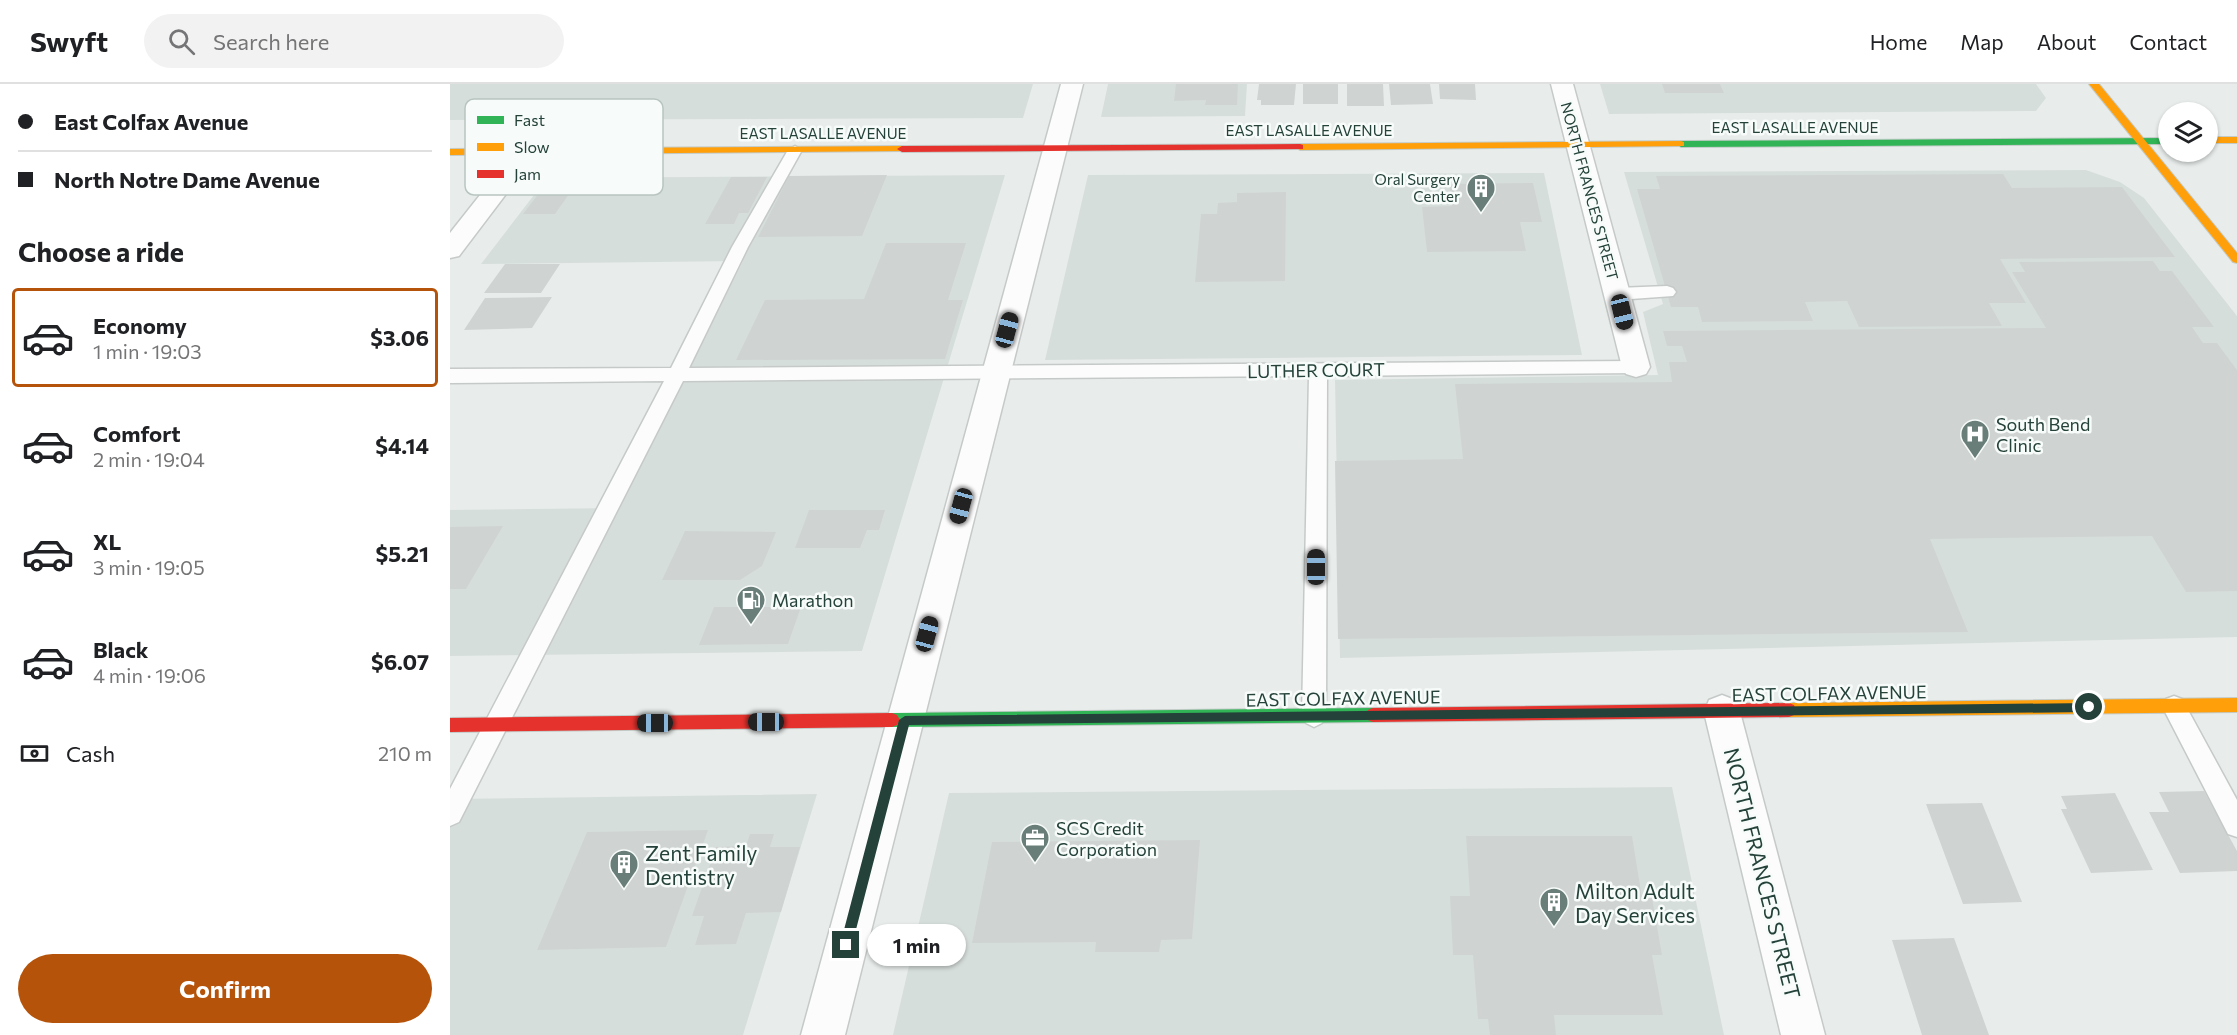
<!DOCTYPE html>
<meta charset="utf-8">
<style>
:root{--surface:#fff;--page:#f2f2f2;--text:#202124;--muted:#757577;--line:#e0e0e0;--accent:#b45309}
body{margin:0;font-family:Commissioner,sans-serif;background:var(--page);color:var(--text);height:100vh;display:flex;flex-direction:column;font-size:22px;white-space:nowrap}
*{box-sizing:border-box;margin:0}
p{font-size:20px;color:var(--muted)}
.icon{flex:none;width:33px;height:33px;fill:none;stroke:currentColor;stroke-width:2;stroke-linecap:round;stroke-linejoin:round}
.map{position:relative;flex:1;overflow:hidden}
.drawer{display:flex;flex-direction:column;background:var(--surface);width:450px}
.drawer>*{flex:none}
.top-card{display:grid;align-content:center;height:132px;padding:0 18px;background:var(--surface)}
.fabs{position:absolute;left:1708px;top:18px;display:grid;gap:12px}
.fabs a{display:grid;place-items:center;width:60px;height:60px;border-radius:50%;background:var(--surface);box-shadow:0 2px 4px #0004;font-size:30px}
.end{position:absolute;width:27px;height:27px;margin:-14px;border:8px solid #24423a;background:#fff;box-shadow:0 0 0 3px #fff}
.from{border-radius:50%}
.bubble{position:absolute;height:42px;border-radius:21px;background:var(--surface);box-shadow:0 2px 4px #0004;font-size:20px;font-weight:700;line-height:42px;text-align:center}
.car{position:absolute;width:18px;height:36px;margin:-18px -9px;border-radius:8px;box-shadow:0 0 4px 2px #0007;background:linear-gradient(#222 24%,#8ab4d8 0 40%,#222 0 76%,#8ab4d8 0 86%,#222 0)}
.top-card b{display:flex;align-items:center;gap:21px;height:57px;font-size:22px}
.top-card b+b{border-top:2px solid var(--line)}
.top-card i{width:15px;height:15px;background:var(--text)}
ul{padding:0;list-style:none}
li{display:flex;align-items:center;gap:18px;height:99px;margin:0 12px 9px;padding:0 6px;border:3px solid transparent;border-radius:6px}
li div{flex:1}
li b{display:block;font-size:22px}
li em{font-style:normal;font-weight:700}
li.current{border-color:var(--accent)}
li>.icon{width:54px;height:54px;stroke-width:1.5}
h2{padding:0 18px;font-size:27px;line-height:72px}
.pay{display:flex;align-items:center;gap:15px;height:66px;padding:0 18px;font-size:22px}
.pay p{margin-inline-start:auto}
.primary-button{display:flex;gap:12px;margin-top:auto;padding:12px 18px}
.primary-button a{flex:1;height:69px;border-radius:36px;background:var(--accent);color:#fff;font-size:24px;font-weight:700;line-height:69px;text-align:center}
header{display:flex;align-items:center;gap:36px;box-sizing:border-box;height:84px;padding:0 30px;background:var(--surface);border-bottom:2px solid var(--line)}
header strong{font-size:28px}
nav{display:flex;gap:33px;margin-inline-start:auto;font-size:21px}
.search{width:420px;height:54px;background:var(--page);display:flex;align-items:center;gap:15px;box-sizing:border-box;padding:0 21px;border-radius:33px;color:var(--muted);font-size:22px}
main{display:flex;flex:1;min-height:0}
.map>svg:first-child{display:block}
</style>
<header>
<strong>Swyft</strong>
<div class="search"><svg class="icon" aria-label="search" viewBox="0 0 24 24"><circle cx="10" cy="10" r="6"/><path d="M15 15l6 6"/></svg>Search here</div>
<nav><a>Home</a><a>Map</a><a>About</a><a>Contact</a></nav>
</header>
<main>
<section class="drawer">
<div class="top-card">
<b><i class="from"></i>East Colfax Avenue</b>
<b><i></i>North Notre Dame Avenue</b>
</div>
<h2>Choose a ride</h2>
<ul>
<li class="current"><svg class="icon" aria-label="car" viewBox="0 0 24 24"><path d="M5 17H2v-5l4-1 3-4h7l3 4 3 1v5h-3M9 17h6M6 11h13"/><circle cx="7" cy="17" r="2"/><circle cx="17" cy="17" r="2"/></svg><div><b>Economy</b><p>1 min · 19:03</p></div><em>$3.06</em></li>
<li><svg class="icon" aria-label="car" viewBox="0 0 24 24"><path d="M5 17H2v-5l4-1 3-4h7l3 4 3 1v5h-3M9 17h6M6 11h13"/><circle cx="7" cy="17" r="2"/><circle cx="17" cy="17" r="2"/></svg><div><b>Comfort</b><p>2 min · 19:04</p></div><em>$4.14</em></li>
<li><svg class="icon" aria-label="car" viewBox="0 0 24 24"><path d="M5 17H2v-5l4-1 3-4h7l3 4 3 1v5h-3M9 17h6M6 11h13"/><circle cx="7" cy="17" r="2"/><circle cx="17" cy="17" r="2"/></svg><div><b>XL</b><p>3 min · 19:05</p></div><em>$5.21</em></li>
<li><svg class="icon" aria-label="car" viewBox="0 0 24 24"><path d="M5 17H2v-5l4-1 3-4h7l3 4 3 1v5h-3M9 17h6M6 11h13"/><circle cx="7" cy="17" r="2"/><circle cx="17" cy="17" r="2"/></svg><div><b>Black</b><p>4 min · 19:06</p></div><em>$6.07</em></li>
</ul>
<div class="pay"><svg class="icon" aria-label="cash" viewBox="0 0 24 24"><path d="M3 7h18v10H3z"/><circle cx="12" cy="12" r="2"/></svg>Cash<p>210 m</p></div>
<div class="primary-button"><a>Confirm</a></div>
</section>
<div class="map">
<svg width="1787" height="951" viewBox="0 0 1787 951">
<rect width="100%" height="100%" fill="#e8edeb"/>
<path fill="#d6dedb" d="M 0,0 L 583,0 L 573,34 L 0,36 Z
M 658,0 L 797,0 L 795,32 L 651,33 Z
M 1150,0 L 1586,0 L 1596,14 L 1586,27 L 1159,30 Z
M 1636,86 L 1670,98 L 1694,114 L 1787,232 L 1787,553 L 890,574 L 885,296 L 1208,291 L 1193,228 L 1213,220 L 1174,88 Z
M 1094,89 L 1132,271 L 595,276 L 638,91 Z
M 555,91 L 412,567 L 0,572 L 0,426 L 168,424 L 293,177 L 31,180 L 97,94 Z
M 1222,703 L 1274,951 L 443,951 L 499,709 Z
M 367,710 L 293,951 L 0,951 L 0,715 Z"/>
<path fill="#cfd4d2" d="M 726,0 L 788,0 L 787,21 L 755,21 L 756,16 L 724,17 Z
M 809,0 L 846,0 L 844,21 L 811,21 L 811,16 L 807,16 Z
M 853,0 L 888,0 L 888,20 L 853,20 Z
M 897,0 L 933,0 L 934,22 L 897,22 Z
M 939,0 L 980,0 L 983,20 L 941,21 Z
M 989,0 L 1025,0 L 1026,16 L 990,15 Z
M 1212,0 L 1270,0 L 1274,9 L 1215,9 Z
M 1553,90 L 1562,104 L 1672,103 L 1725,173 L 1550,175 L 1576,219 L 1539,219 L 1552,242 L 1409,243 L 1397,217 L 1355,218 L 1363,237 L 1252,238 L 1248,223 L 1221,223 L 1187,105 L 1210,105 L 1206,92 Z
M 437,91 L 412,152 L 308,153 L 339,92 Z
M 281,93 L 317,93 L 298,129 L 289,129 L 284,140 L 255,140 Z
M 129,96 L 105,130 L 73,130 L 98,97 Z
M 1083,99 L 1092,138 L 1070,138 L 1076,167 L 977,168 L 972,123 L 1002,122 L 999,100 Z
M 836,108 L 835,197 L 745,198 L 751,130 L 767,130 L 768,119 L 787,118 L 787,109 Z
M 436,159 L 516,159 L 498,216 L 513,216 L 495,275 L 286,276 L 315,216 L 414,215 Z
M 1703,177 L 1710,187 L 1722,187 L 1764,243 L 1742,243 L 1753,259 L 1767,259 L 1787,286 L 1787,507 L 1736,508 L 1702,452 L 1480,455 L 1518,548 L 888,555 L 885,377 L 1013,375 L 1005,300 L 1222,298 L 1219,278 L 1237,278 L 1232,262 L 1217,262 L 1213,247 L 1596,244 L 1562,188 L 1575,188 L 1569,178 Z
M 55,180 L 110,180 L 91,209 L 34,209 Z
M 102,213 L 82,244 L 14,246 L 35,214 Z
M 359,426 L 435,426 L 429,446 L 417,446 L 410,464 L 345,464 Z
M 53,442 L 16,505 L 0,505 L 0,443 Z
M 235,447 L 326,448 L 312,482 L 290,496 L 212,496 Z
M 264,523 L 351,523 L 338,560 L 249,561 Z
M 1754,707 L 1787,767 L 1787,787 L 1730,789 L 1699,728 L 1719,728 L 1709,708 Z
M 1665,709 L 1703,786 L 1641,789 L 1611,725 L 1617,725 L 1611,712 Z
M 1532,719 L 1572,818 L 1513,820 L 1476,720 Z
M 258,746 L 216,863 L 87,866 L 137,748 Z
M 300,750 L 324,750 L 320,763 L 350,763 L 331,828 L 296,829 L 286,860 L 245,861 L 254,832 L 242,832 L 266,763 L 296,762 Z
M 1016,752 L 1182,752 L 1192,814 L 1202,814 L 1212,871 L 1202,871 L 1213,931 L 1104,931 L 1106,951 L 1040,951 L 1038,935 L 1028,935 L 1023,871 L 1003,871 L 1000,812 L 1020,812 Z
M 750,756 L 742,855 L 711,856 L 709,868 L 645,868 L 646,858 L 522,859 L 542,758 Z
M 1504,854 L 1539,951 L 1472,951 L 1442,856 Z"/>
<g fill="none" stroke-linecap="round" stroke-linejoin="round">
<g stroke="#c5cac8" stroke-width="3">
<path id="lane" d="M 345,62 L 352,66 L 298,163 L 239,284 L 1186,277 L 1192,278 L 1195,283 L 1192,288 L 1186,289 L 877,292 L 876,632 L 872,639 L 864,643 L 856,639 L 852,632 L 859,292 L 233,297 L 9,738 L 0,742 L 0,705 L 214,297 L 0,299 L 0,285 L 221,284 L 282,163 L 338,66 Z
M 1217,202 L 1223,204 L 1226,208 L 1223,212 L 1167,216 L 1161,214 L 1158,210 L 1161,206 L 1167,204 Z
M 1724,612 L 1732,615 L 1787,716 L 1787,753 L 1778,750 L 1712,622 L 1716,615 Z"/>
</g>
<g stroke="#c5cac8" stroke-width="3">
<path id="street" d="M 611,0 L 633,0 L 395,951 L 351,951 Z
M 1101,0 L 1123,0 L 1200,283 L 1196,290 L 1186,293 L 1176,290 L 1172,283 Z
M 76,61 L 84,63 L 88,68 L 9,172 L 0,174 L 0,149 L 68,63 Z
M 1272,611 L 1285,616 L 1290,628 L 1375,951 L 1331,951 L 1254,628 L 1259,616 Z"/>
</g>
<g stroke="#c3cbc8" stroke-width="2">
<path id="fast" d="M 1719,54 L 1719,60 L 1231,63 L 1226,60 L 1231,57 Z
M 923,624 L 928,626 L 930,631 L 928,636 L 923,638 L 442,643 L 437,641 L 434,636 L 437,631 L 442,629 Z"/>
</g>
<g stroke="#c3cbc8" stroke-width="2">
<path id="slow" d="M 1639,0 L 1649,0 L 1787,169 L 1787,179 L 1783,178 Z
M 1758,53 L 1787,53 L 1787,59 L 1758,59 Z
M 1231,57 L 1234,58 L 1234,62 L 850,66 L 845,63 L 850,60 Z
M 452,62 L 457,65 L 455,67 L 0,71 L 0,65 Z
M 1787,614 L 1787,628 L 1339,633 L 1334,631 L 1332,626 L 1334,621 L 1339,619 Z"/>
</g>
<g stroke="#c3cbc8" stroke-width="2">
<path id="jam" d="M 850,60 L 853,61 L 853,65 L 452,68 L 447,65 L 452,62 Z
M 1339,619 L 1344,621 L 1346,626 L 1344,631 L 1339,633 L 923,638 L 918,636 L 916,631 L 918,626 L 923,624 Z
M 442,629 L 447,631 L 450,636 L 447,641 L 442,643 L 0,648 L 0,634 Z"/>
</g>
<use href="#lane" fill="#fcfcfc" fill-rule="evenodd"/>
<use href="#street" fill="#fcfcfc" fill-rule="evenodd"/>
<use href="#fast" fill="#30b455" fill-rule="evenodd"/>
<use href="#slow" fill="#ff9f0a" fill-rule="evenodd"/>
<use href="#jam" fill="#e5322d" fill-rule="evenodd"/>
</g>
<path fill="#24423a" d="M 1639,619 L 1644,623 L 1639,628 L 459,641 L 402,861 L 400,865 L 396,867 L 391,865 L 390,861 L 449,636 L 455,632 Z"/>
<defs>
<g id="building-pin" transform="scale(1.5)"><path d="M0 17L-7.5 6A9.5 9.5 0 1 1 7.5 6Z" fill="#697e78" stroke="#f7fbf9"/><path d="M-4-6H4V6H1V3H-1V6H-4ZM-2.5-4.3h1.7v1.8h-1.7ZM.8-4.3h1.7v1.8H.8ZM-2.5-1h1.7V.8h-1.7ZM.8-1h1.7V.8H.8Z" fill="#fff"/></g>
<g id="hospital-pin" transform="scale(1.5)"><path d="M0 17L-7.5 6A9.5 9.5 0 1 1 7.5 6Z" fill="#697e78" stroke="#f7fbf9"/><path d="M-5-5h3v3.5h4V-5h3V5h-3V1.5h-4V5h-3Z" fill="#fff"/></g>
<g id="fuel-pin" transform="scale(1.5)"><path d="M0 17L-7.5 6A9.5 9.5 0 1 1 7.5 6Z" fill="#697e78" stroke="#f7fbf9"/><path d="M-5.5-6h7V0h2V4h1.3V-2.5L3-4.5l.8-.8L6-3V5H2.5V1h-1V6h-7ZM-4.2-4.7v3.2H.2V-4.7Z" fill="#fff"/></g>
<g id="office-pin" transform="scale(1.5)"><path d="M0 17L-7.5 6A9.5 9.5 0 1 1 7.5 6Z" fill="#697e78" stroke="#f7fbf9"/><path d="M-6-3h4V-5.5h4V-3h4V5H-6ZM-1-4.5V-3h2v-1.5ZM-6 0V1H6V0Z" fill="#fff"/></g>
</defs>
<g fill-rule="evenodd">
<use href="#building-pin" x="1031" y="104"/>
<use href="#hospital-pin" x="1525" y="350"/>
<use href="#fuel-pin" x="301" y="516"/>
<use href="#office-pin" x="585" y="754"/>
<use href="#building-pin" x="174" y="780"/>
<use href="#building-pin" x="1104" y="818"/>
</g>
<g text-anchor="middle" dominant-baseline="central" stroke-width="5" stroke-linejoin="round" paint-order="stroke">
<g font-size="15" fill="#24423a" stroke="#f7fbf9">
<text x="1345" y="43">EAST LASALLE AVENUE</text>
<text x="859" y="46">EAST LASALLE AVENUE</text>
<text x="373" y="49">EAST LASALLE AVENUE</text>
<text transform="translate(1140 107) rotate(75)">NORTH FRANCES STREET</text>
</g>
<g font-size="15" fill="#24423a" stroke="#f7fbf9" text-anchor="end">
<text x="1010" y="95">Oral Surgery<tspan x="1010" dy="17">Center</tspan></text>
</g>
<g font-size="18" fill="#24423a" stroke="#f7fbf9">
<text transform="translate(866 286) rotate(-1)">LUTHER COURT</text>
<text transform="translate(1379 609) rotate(-1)">EAST COLFAX AVENUE</text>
<text transform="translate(893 614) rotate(-1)">EAST COLFAX AVENUE</text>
</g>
<g font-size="18" fill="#24423a" stroke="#f7fbf9" text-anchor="start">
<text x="1546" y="340">South Bend<tspan x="1546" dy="21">Clinic</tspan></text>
<text x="322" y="516">Marathon</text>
<text x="606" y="744">SCS Credit<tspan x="606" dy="21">Corporation</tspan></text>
</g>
<g font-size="21" fill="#24423a" stroke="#f7fbf9" text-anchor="start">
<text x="195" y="768">Zent Family<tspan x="195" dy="24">Dentistry</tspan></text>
<text x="1125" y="806">Milton Adult<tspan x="1125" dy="24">Day Services</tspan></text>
</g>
<g font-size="21" fill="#24423a" stroke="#f7fbf9">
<text transform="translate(1313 789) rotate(76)">NORTH FRANCES STREET</text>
</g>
</g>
<rect x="15" y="15" width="198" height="96" rx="9" fill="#f7fbf9" stroke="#b8c4c0" stroke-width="1.5"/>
<rect x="27" y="32" width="27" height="8" fill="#30b455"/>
<rect x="27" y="59" width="27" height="8" fill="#ff9f0a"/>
<rect x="27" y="86" width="27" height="8" fill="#e5322d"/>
<g font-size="16" fill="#24423a">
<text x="64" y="42">Fast</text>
<text x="64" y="69">Slow</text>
<text x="64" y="96">Jam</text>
</g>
</svg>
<div class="fabs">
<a><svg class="icon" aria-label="layers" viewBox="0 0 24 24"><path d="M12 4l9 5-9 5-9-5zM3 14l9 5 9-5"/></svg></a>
</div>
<i class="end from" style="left:1639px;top:623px"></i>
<i class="end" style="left:396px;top:861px"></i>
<div class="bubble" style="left:417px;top:840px;width:99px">1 min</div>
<i class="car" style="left:1172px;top:228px;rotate:166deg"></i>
<i class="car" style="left:557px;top:246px;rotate:15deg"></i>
<i class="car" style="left:511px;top:422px;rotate:195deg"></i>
<i class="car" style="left:866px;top:483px;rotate:0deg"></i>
<i class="car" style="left:477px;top:550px;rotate:15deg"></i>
<i class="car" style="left:316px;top:638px;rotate:270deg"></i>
<i class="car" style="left:205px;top:639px;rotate:270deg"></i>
</div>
</main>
